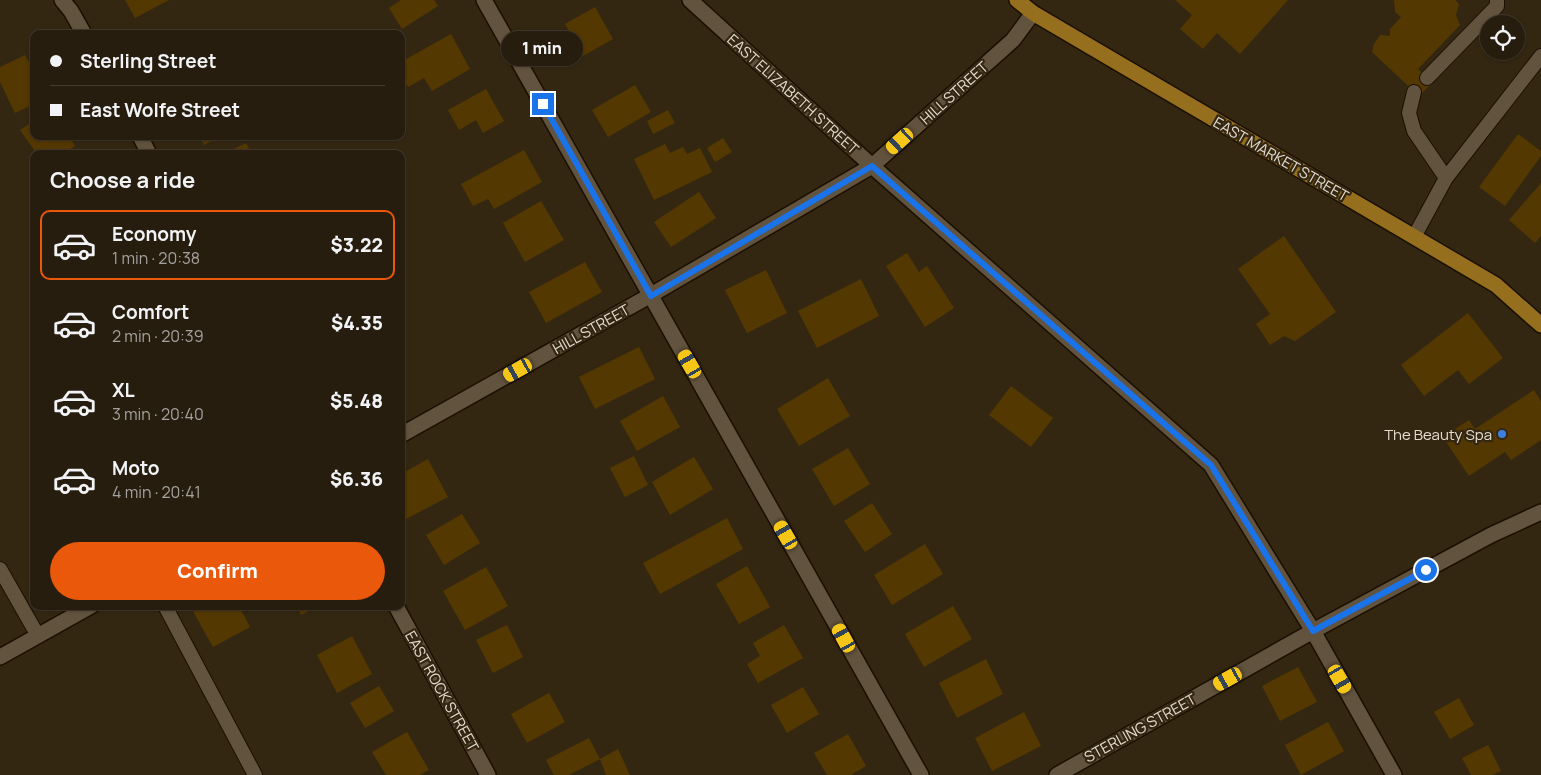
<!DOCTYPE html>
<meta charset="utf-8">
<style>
:root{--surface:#271d0e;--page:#2f2617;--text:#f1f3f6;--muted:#a4a29e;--line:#433b2e;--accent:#ea580c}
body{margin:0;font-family:Manrope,sans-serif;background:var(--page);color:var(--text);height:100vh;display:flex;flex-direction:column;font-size:19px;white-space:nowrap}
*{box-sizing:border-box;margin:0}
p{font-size:16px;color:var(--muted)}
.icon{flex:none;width:28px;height:28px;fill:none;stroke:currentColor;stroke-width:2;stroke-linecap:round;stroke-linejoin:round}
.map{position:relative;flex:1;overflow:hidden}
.drawer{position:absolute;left:30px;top:150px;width:375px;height:460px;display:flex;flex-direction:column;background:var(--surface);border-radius:10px;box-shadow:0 1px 4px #0004,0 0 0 1px var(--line)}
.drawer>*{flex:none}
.banner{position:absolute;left:30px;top:30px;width:375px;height:110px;border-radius:10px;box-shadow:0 1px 4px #0004,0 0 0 1px var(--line);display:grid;align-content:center;height:110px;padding:0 20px;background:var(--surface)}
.tools{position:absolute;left:1480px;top:15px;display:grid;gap:10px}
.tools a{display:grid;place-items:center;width:45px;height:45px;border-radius:50%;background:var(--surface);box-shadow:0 1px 4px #0004,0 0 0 1px var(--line);font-size:25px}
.end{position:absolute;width:22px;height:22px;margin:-11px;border:6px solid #1a73e8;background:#fff;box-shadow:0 0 0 2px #fff}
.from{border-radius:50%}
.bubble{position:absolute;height:35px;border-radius:18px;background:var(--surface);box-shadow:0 1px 4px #0004,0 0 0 1px var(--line);font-size:16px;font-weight:800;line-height:35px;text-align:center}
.car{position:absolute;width:15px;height:30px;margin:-15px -8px;border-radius:6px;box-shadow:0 0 4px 1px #0007;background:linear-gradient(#f5c518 24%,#345 0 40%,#f5c518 0 76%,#345 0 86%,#f5c518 0)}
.banner b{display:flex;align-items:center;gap:18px;height:48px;font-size:19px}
.banner b+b{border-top:1px solid var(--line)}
.banner i{width:12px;height:12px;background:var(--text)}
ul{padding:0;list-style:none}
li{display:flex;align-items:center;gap:15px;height:70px;margin:0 10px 8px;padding:0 10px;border:2px solid transparent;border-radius:10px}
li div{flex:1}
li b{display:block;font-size:19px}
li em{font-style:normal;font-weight:800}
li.selected{border-color:var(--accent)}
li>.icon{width:45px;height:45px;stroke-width:1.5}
h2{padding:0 20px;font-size:22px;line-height:60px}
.button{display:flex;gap:10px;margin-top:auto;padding:10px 20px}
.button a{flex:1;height:58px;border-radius:30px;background:var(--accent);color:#fff;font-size:20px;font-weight:800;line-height:58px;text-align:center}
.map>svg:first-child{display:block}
</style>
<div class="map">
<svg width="1541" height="775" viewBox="0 0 1541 775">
<rect width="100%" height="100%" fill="#342712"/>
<path fill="#543801" d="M 125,0 L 169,0 L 135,18 Z
M 401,0 L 434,0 L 438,6 L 402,29 L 389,8 Z
M 1175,0 L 1288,0 L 1240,54 L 1217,33 L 1203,49 L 1180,29 L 1192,15 Z
M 1394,0 L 1455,0 L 1459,4 L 1456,15 L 1460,25 L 1418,69 L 1432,83 L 1419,96 L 1372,52 L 1374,44 L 1380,35 L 1390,36 L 1390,29 L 1401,17 L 1395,12 Z
M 595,7 L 613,39 L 583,56 L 565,24 Z
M 451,34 L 470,69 L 432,91 L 424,78 L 408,87 L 401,76 L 401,62 Z
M 25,55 L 34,72 L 34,104 L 15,113 L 0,82 L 0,67 Z
M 635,85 L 651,112 L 608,137 L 592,110 Z
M 486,89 L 504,121 L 483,133 L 476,120 L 459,130 L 448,110 Z
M 668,110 L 675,123 L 653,134 L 647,121 Z
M 34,121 L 34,136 L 69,136 L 75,146 L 63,154 L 37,154 L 20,130 Z
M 1518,134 L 1541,151 L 1541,156 L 1505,206 L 1479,187 Z
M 199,136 L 221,136 L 204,145 Z
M 723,138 L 732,152 L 715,162 L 707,148 Z
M 246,143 L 252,154 L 224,154 Z
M 665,144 L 670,153 L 683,147 L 687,154 L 700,148 L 712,172 L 654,200 L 634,159 Z
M 524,150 L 542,182 L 494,209 L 488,199 L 473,206 L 461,184 Z
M 1541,183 L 1541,236 L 1535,243 L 1509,220 Z
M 699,192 L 716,218 L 671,247 L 654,222 Z
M 541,201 L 564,240 L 525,262 L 503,223 Z
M 1284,236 L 1336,312 L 1295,341 L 1284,336 L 1270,345 L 1256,324 L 1270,314 L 1238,269 Z
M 907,253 L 919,272 L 927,266 L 954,308 L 925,327 L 886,266 Z
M 585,262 L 602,292 L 546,323 L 529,292 Z
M 766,270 L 787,313 L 747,333 L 725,290 Z
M 861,279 L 879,316 L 817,348 L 798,311 Z
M 1468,313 L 1503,358 L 1469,384 L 1458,370 L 1424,396 L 1401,365 Z
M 639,347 L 655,379 L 595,409 L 579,377 Z
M 828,378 L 850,416 L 799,446 L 777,409 Z
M 1011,386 L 1053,418 L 1031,447 L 989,415 Z
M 1534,390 L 1541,401 L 1541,440 L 1511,460 L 1505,452 L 1469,476 L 1443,437 L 1469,420 L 1475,429 Z
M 663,396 L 680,427 L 637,451 L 620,421 Z
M 848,448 L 870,484 L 834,506 L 812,469 Z
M 634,456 L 648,485 L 625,497 L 610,468 Z
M 694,457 L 713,489 L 670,515 L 652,482 Z
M 428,459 L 448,497 L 404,520 L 401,514 L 401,474 Z
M 872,503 L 892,534 L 865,552 L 844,521 Z
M 462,514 L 480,543 L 444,565 L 426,535 Z
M 727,518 L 743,549 L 660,594 L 643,563 Z
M 925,544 L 943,574 L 892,605 L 874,575 Z
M 747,566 L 770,607 L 739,624 L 716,584 Z
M 486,567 L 508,606 L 465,630 L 443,591 Z
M 190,606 L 239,606 L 250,627 L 213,647 Z
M 297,606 L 319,606 L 301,615 Z
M 953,606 L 972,639 L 924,667 L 905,634 Z
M 507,625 L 523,657 L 493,673 L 476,640 Z
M 784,625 L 803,658 L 758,683 L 747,664 L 760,656 L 753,643 Z
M 352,636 L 372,674 L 337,693 L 317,655 Z
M 986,659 L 1003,694 L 957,718 L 939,683 Z
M 1298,667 L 1317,702 L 1280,721 L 1262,686 Z
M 379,686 L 394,711 L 365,728 L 350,703 Z
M 803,687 L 819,714 L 787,733 L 771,705 Z
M 549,693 L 565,722 L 527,743 L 511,714 Z
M 1459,698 L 1474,725 L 1450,739 L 1434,712 Z
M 1024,712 L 1041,746 L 992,771 L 975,738 Z
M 1328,722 L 1344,751 L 1301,775 L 1285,745 Z
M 407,732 L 429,770 L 420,775 L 386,775 L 372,752 Z
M 848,734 L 866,766 L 851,775 L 827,775 L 814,753 Z
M 589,738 L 600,759 L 569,775 L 554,775 L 546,760 Z
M 1488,745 L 1501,771 L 1492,775 L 1471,775 L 1462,758 Z
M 618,749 L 630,775 L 606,775 L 600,759 Z"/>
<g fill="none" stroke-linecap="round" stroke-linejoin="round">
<g stroke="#1b0f00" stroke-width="16">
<path id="service" d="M 1427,78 L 1497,6 L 1497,0
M 1414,92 L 1409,113 L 1414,131 L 1446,178
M 1414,237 L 1446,178 L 1541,56
M 0,569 L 38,636
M 165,606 L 255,775"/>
</g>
<g stroke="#1b0f00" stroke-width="18">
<path id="minor" d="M 62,0 L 71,11 L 84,34
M 690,0 L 872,166 L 1211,465 L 1313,631 L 1394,775
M 140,136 L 149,154
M 401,435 L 651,295 L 872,166 L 1013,40 L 1033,13
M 396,606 L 488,775
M 0,657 L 91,606
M 1057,775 L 1313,631 L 1491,535 L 1541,512"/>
</g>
<g stroke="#1b0f00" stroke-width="18">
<path id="tertiary" d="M 484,0 L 921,775"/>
</g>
<g stroke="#1b0f00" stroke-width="18">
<path id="primary" d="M 1017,0 L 1033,13 L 1496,285 L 1541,325"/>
</g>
<use href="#service" stroke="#62533e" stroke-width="14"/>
<use href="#minor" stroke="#62533e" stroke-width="15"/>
<use href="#tertiary" stroke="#62533e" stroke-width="15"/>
<use href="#primary" stroke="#956f1d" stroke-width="15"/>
</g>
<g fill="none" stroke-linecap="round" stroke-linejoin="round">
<path stroke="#1a73e8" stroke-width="6" d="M 543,104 L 651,296 L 872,166 L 1211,465 L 1313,631 L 1426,570"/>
</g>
<circle fill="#3f7fe0" stroke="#342712" stroke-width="2" cx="1502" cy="434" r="5"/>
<g text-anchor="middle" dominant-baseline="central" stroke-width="4.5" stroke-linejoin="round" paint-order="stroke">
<g font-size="15" fill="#e4dccf" stroke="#342712">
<text transform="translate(954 93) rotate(-42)">HILL STREET</text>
<text transform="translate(793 94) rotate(42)">EAST ELIZABETH STREET</text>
<text transform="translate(1281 159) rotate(30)">EAST MARKET STREET</text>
<text transform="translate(591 329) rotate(-29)">HILL STREET</text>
<text transform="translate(442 691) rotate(61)">EAST ROCK STREET</text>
<text transform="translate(1140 728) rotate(-29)">STERLING STREET</text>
</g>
<g font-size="15" fill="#e4dccf" stroke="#342712" text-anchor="end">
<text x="1492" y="434">The Beauty Spa</text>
</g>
</g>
</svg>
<div class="tools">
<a><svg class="icon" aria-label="locate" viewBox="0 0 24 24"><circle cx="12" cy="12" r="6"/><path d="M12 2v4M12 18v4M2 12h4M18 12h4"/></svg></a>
</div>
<i class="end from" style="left:1426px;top:570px"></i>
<i class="end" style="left:543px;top:104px"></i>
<div class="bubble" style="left:501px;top:31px;width:82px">1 min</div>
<i class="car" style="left:900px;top:141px;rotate:228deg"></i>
<i class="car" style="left:690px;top:364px;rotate:330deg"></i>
<i class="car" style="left:518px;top:370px;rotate:241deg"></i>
<i class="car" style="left:786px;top:535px;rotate:330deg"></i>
<i class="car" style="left:844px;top:638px;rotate:331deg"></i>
<i class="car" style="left:1228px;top:679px;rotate:241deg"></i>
<i class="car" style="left:1340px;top:679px;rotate:150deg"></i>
<div class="banner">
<b><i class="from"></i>Sterling Street</b>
<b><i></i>East Wolfe Street</b>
</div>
<section class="drawer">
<h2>Choose a ride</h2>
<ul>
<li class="selected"><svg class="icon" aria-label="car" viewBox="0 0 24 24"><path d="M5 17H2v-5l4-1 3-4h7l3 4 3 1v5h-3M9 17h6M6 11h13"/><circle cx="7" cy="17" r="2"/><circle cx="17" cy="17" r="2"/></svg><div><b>Economy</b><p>1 min · 20:38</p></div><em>$3.22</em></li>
<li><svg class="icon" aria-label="car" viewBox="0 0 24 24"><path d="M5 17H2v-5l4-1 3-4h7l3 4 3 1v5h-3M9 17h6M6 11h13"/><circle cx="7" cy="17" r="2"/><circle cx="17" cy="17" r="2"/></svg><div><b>Comfort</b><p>2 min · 20:39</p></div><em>$4.35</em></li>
<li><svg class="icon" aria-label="car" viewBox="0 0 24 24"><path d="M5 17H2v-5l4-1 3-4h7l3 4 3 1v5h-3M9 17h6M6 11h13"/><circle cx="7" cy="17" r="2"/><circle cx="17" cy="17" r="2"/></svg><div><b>XL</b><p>3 min · 20:40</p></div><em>$5.48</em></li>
<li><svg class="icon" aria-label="car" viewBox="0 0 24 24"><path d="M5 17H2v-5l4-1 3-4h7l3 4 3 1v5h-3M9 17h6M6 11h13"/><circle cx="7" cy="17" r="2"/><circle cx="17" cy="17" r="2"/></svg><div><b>Moto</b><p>4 min · 20:41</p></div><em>$6.36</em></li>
</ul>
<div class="button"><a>Confirm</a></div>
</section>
</div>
